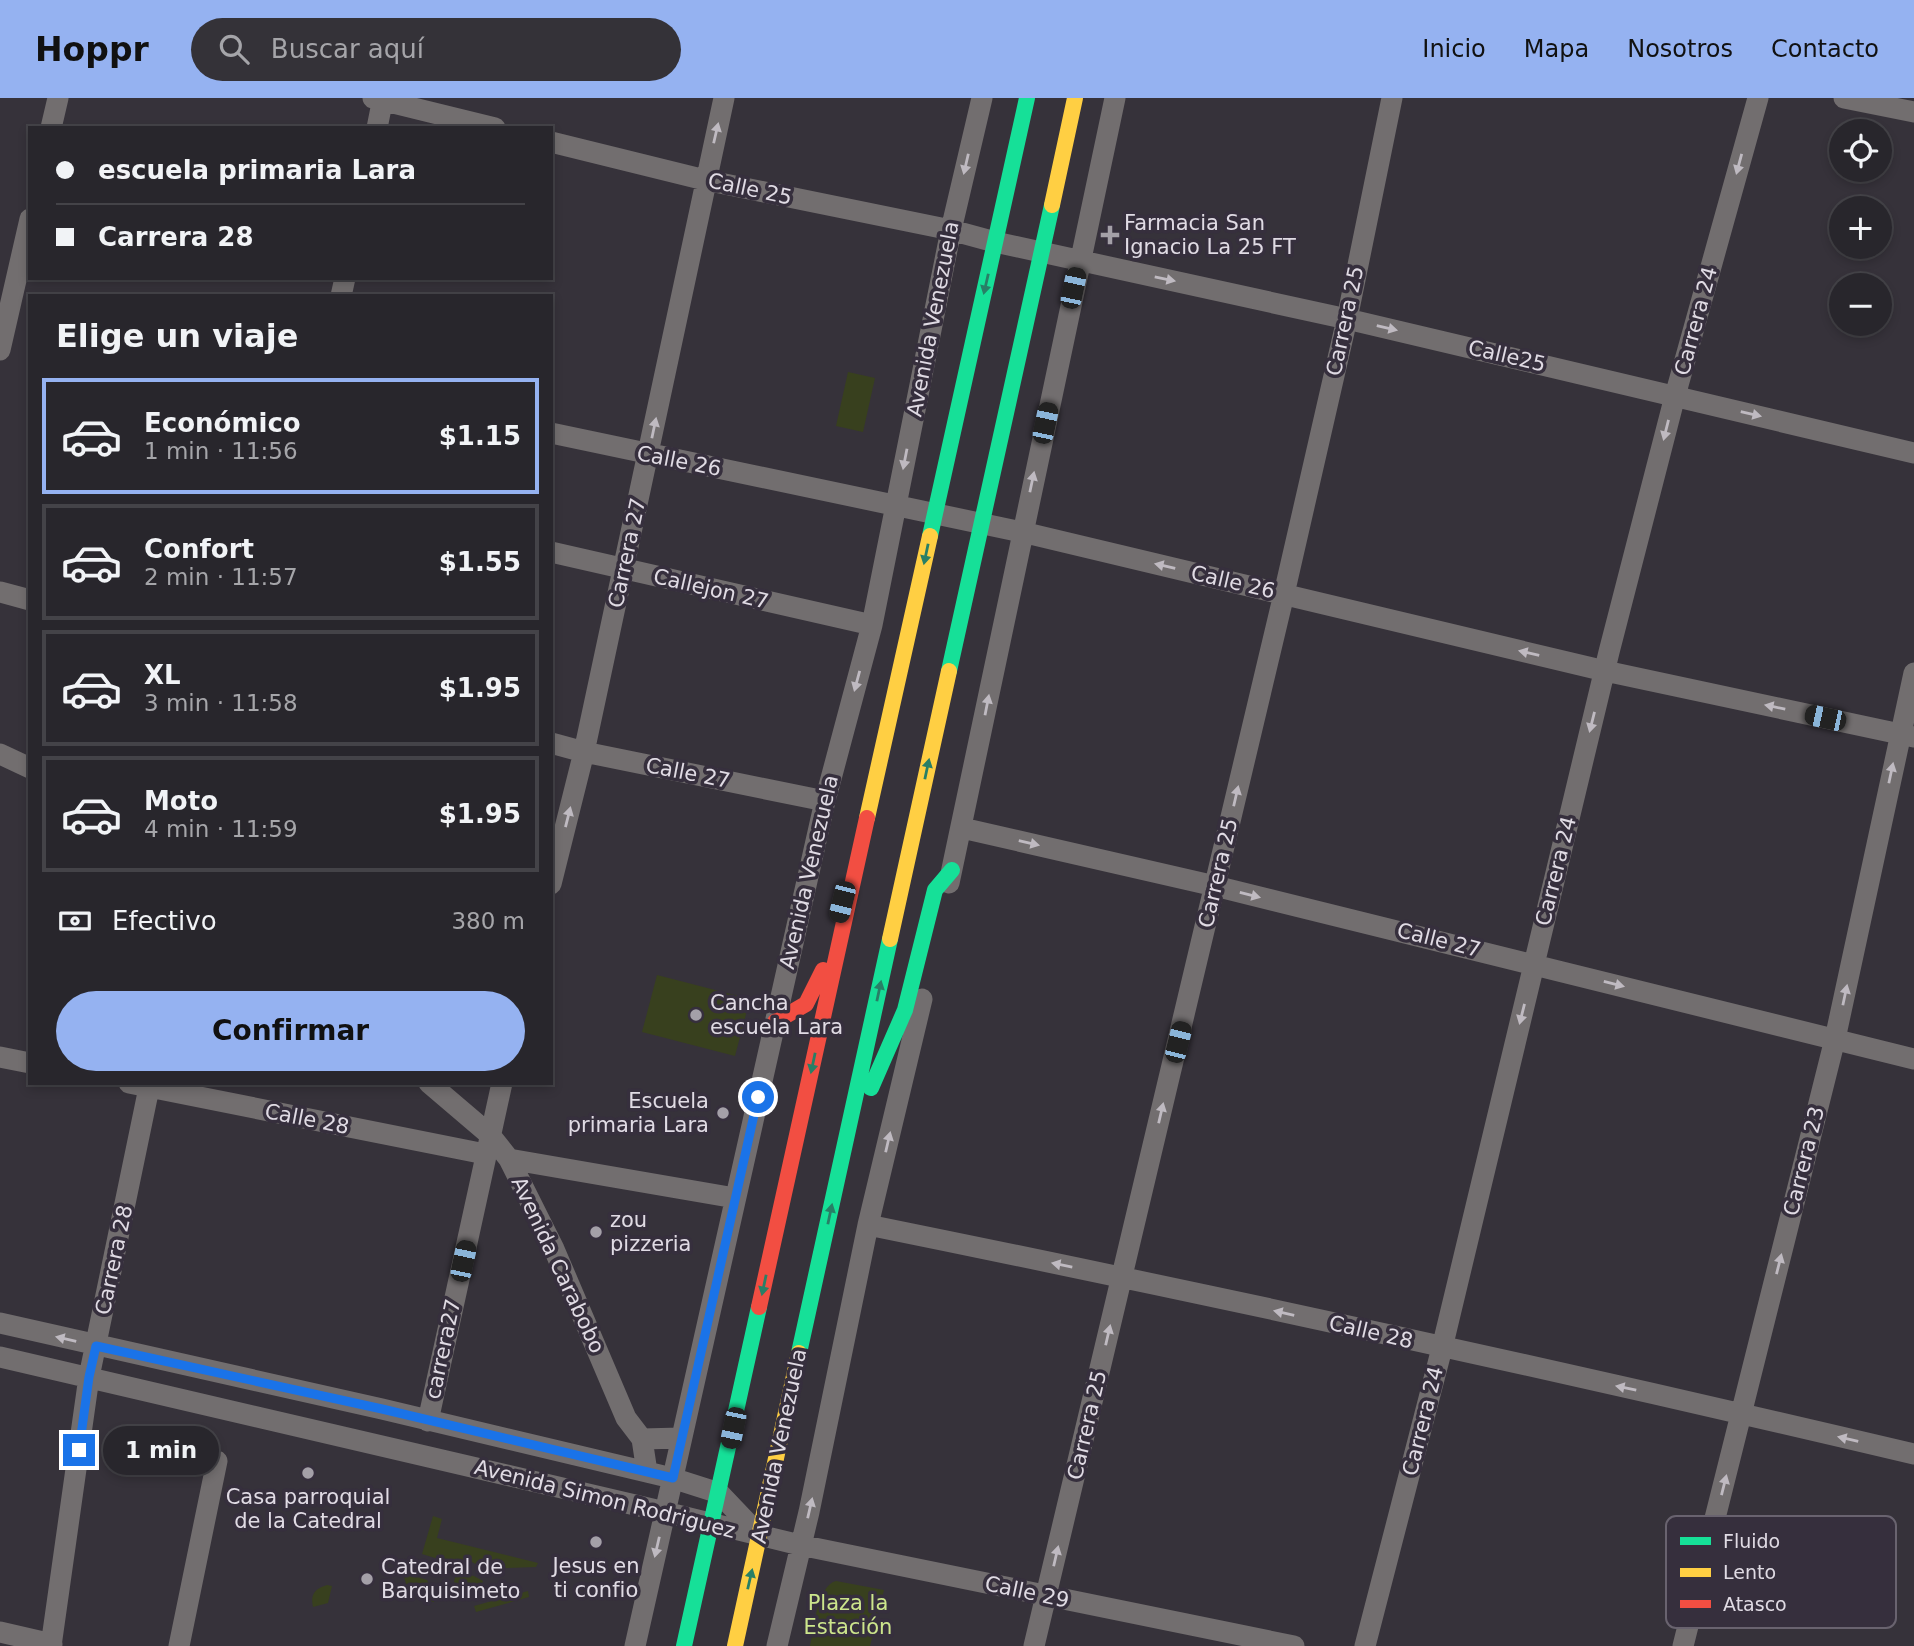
<!DOCTYPE html>
<html lang="es">
<meta charset="utf-8">
<style>
:root{--surface:#28262c;--page:#343238;--text:#f1f3f6;--muted:#a5a5a9;--line:#444348;--accent:#95b2f1}
body{margin:0;font-family:"DejaVu Sans",sans-serif;background:var(--page);color:var(--text);height:100vh;display:flex;flex-direction:column;font-size:26px;white-space:nowrap}
*{box-sizing:border-box;margin:0}
p{font-size:23px;color:var(--muted)}
.icon{flex:none;width:38px;height:38px;fill:none;stroke:currentColor;stroke-width:2;stroke-linecap:round;stroke-linejoin:round}
.map{position:relative;flex:1;overflow:hidden}
.sheet{position:absolute;left:28px;top:196px;width:525px;height:791px;display:flex;flex-direction:column;background:var(--surface);border-radius:0px;box-shadow:0 4px 10px #0003,0 0 0 2px var(--line)}
.sheet>*{flex:none}
.top-card{position:absolute;left:28px;top:28px;width:525px;height:154px;border-radius:0px;box-shadow:0 4px 10px #0003,0 0 0 2px var(--line);display:grid;align-content:center;height:154px;padding:0 28px;background:var(--surface)}
.buttons{position:absolute;left:1829px;top:21px;display:grid;gap:14px}
.buttons a{display:grid;place-items:center;width:63px;height:63px;border-radius:50%;background:var(--surface);box-shadow:0 4px 10px #0003,0 0 0 2px var(--line);font-size:35px}
.end{position:absolute;width:32px;height:32px;margin:-16px;border:9px solid #1a73e8;background:#fff;box-shadow:0 0 0 4px #fff}
.from{border-radius:50%}
.bubble{position:absolute;height:49px;border-radius:24px;background:var(--surface);box-shadow:0 4px 10px #0003,0 0 0 2px var(--line);font-size:23px;font-weight:600;line-height:49px;text-align:center}
.car{position:absolute;width:21px;height:42px;margin:-21px -10px;border-radius:9px;box-shadow:0 0 5px 2px #0007;background:linear-gradient(#222 24%,#8ab4d8 0 40%,#222 0 76%,#8ab4d8 0 86%,#222 0)}
.top-card b{display:flex;align-items:center;gap:24px;height:66px;font-size:26px}
.top-card b+b{border-top:2px solid var(--line)}
.top-card i{width:18px;height:18px;background:var(--text)}
ul{padding:0;list-style:none}
li{display:flex;align-items:center;gap:21px;height:116px;margin:0 14px 10px;padding:0 14px;border:4px solid var(--line);border-radius:0px}
li div{flex:1}
li b{display:block;font-size:26px}
li em{font-style:normal;font-weight:600}
li.on{border-color:var(--accent)}
li>.icon{width:63px;height:63px;stroke-width:1.5}
h2{padding:0 28px;font-size:32px;line-height:84px}
.pay{display:flex;align-items:center;gap:18px;height:77px;padding:0 28px;font-size:26px}
.pay p{margin-inline-start:auto}
.button{display:flex;gap:14px;margin-top:auto;padding:14px 28px}
.button a{flex:1;height:80px;border-radius:42px;background:var(--accent);color:#111;font-size:28px;font-weight:600;line-height:80px;text-align:center}
header{display:flex;align-items:center;gap:42px;box-sizing:border-box;height:98px;padding:0 35px;background:var(--accent);color:#111}
header strong{font-size:33px}
nav{display:flex;gap:38px;margin-inline-start:auto;font-size:24px}
.search{width:490px;height:63px;background:var(--page);display:flex;align-items:center;gap:18px;box-sizing:border-box;padding:0 24px;border-radius:38px;color:var(--muted);font-size:26px}
.map>svg:first-child{display:block}
</style>
<header>
<strong>Hoppr</strong>
<div class="search"><svg class="icon" aria-label="search" viewBox="0 0 24 24"><circle cx="10" cy="10" r="6"/><path d="M15 15l6 6"/></svg>Buscar aquí</div>
<nav><a>Inicio</a><a>Mapa</a><a>Nosotros</a><a>Contacto</a></nav>
</header>
<div class="map">
<svg width="1914" height="1548" viewBox="0 0 1914 1548">
<rect width="100%" height="100%" fill="#36323a"/>
<path fill="#38401e" d="M 848,274 L 875,280 L 863,334 L 836,328 Z
M 657,877 L 750,901 L 735,958 L 642,934 Z
M 433,1418 L 442,1421 L 437,1440 L 538,1465 L 536,1469 L 484,1471 L 472,1464 L 458,1467 L 422,1456 Z
M 456,1475 L 474,1478 L 483,1483 L 479,1492 L 472,1495 L 464,1495 L 454,1484 Z
M 410,1477 L 427,1482 L 435,1498 L 434,1504 L 410,1499 L 404,1479 Z
M 836,1483 L 884,1492 L 870,1548 L 810,1548 C 814,1530 817,1488 836,1483 Z
M 327,1487 L 332,1488 L 328,1505 L 313,1509 C 310,1496 315,1491 327,1487 Z
M 528,1493 L 529,1499 L 476,1514 L 474,1508 Z"/>
<g fill="none" stroke-linecap="round" stroke-linejoin="round">
<path stroke="#726e6f" stroke-width="21" d="M 373,0 L 495,30
M 1844,0 L 1914,14
M 51,30 L 58,0
M 377,30 L 383,0
M 551,44 L 705,82 L 951,132 L 995,144 L 1347,221 L 1914,355
M 341,198 L 345,180
M 0,252 L 30,121
M 551,335 L 1022,434 L 1605,573 L 1914,639
M 551,454 L 872,527
M 0,494 L 30,502
M 551,645 L 584,654 L 825,703
M 0,656 L 30,670
M 962,730 L 1215,788 L 1914,961
M 949,785 L 1115,0
M 551,786 L 584,654 L 724,0
M 0,959 L 30,965
M 129,985 L 485,1056
M 429,985 L 490,1037 L 509,1061 L 554,1151 L 626,1320 L 642,1341 L 647,1374
M 509,1061 L 735,1100
M 868,1127 C 1218,1198 1567,1274 1914,1356
M 0,1225 L 382,1311 L 672,1380 L 719,1395 L 760,1438
M 0,1259 L 665,1414 L 800,1447 L 1294,1548
M 428,1323 L 502,985
M 642,1341 L 681,1340
M 0,1534 L 52,1546
M 51,1548 L 89,1279 L 150,985
M 179,1548 L 217,1363
M 635,1548 L 825,703 L 872,527 L 951,132 L 982,0
M 777,1548 L 809,1414 L 868,1127 L 922,901
M 1034,1548 L 1284,496 L 1347,221 L 1392,0
M 1365,1548 L 1442,1250 L 1609,554 L 1675,298 L 1758,0
M 1683,1548 L 1835,941 L 1914,575"/>
<path stroke="#16e098" stroke-width="16" d="M 930,438 L 1027,0
M 949,573 L 1052,107
M 871,990 L 905,912 L 935,792 L 952,772
M 799,1255 L 890,841
M 684,1548 L 759,1209"/>
<path stroke="#ffcf43" stroke-width="16" d="M 1052,107 L 1075,0
M 867,720 L 930,438
M 890,841 L 949,573
M 735,1548 L 799,1255"/>
<path stroke="#f24e42" stroke-width="16" d="M 775,924 L 806,906 L 823,872
M 759,1209 L 867,720"/>
</g>
<defs><path id="oneway-solid" d="M-6-.8H1V-3.2L6.5 0L1 3.2V.8H-6Z" transform="scale(1.75)"/></defs>
<g fill="#bfbac1">
<use href="#oneway-solid" transform="translate(716 35) rotate(-77)"/>
<use href="#oneway-solid" transform="translate(966 66) rotate(103)"/>
<use href="#oneway-solid" transform="translate(1739 66) rotate(105)"/>
<use href="#oneway-solid" transform="translate(1165 181) rotate(12)"/>
<use href="#oneway-solid" transform="translate(1387 230) rotate(13)"/>
<use href="#oneway-solid" transform="translate(1751 316) rotate(13)"/>
<use href="#oneway-solid" transform="translate(654 330) rotate(-78)"/>
<use href="#oneway-solid" transform="translate(1666 332) rotate(104)"/>
<use href="#oneway-solid" transform="translate(905 361) rotate(101)"/>
<use href="#oneway-solid" transform="translate(1032 384) rotate(-78)"/>
<use href="#oneway-solid" transform="translate(1165 468) rotate(-167)"/>
<use href="#oneway-solid" transform="translate(1529 555) rotate(-167)"/>
<use href="#oneway-solid" transform="translate(857 583) rotate(105)"/>
<use href="#oneway-solid" transform="translate(987 607) rotate(-79)"/>
<use href="#oneway-solid" transform="translate(1775 609) rotate(-168)"/>
<use href="#oneway-solid" transform="translate(1592 624) rotate(104)"/>
<use href="#oneway-solid" transform="translate(1891 675) rotate(-78)"/>
<use href="#oneway-solid" transform="translate(1236 698) rotate(-77)"/>
<use href="#oneway-solid" transform="translate(568 719) rotate(-76)"/>
<use href="#oneway-solid" transform="translate(1029 745) rotate(13)"/>
<use href="#oneway-solid" transform="translate(1250 797) rotate(14)"/>
<use href="#oneway-solid" transform="translate(1614 886) rotate(14)"/>
<use href="#oneway-solid" transform="translate(1845 897) rotate(-78)"/>
<use href="#oneway-solid" transform="translate(1522 916) rotate(104)"/>
<use href="#oneway-solid" transform="translate(1161 1015) rotate(-77)"/>
<use href="#oneway-solid" transform="translate(888 1044) rotate(-77)"/>
<use href="#oneway-solid" transform="translate(1779 1166) rotate(-76)"/>
<use href="#oneway-solid" transform="translate(1062 1167) rotate(-169)"/>
<use href="#oneway-solid" transform="translate(1284 1215) rotate(-167)"/>
<use href="#oneway-solid" transform="translate(1108 1237) rotate(-77)"/>
<use href="#oneway-solid" transform="translate(66 1241) rotate(-167)"/>
<use href="#oneway-solid" transform="translate(1626 1290) rotate(-168)"/>
<use href="#oneway-solid" transform="translate(1848 1341) rotate(-167)"/>
<use href="#oneway-solid" transform="translate(1724 1387) rotate(-76)"/>
<use href="#oneway-solid" transform="translate(810 1410) rotate(-77)"/>
<use href="#oneway-solid" transform="translate(657 1449) rotate(103)"/>
<use href="#oneway-solid" transform="translate(1056 1458) rotate(-77)"/>
</g>
<g fill="#287f66">
<use href="#oneway-solid" transform="translate(986 186) rotate(103)"/>
<use href="#oneway-solid" transform="translate(926 456) rotate(102)"/>
<use href="#oneway-solid" transform="translate(927 671) rotate(-78)"/>
<use href="#oneway-solid" transform="translate(879 893) rotate(-78)"/>
<use href="#oneway-solid" transform="translate(813 965) rotate(102)"/>
<use href="#oneway-solid" transform="translate(830 1116) rotate(-78)"/>
<use href="#oneway-solid" transform="translate(764 1187) rotate(102)"/>
<use href="#oneway-solid" transform="translate(750 1481) rotate(-77)"/>
</g>
<g fill="none" stroke-linecap="round" stroke-linejoin="round">
<path stroke="#1a73e8" stroke-width="9" d="M 79,1352 L 89,1279 L 96,1248 L 382,1311 L 673,1380 L 758,999"/>
</g>
<g fill="#a4a0a8" stroke="#362f3d" stroke-width="2.5">
<path d="M1106.5 126.5h7v7h7v7h-7v7h-7v-7h-7v-7h7z"/>
<circle cx="696" cy="917" r="7"/>
<circle cx="723" cy="1015" r="7"/>
<circle cx="596" cy="1134" r="7"/>
<circle cx="308" cy="1375" r="7"/>
<circle cx="596" cy="1444" r="7"/>
<circle cx="367" cy="1481" r="7"/>
</g>
<g text-anchor="middle" dominant-baseline="central" stroke-width="7" stroke-linejoin="round" paint-order="stroke">
<g font-size="21" fill="#e0dbe4" stroke="#362f3d">
<text transform="translate(750 91) rotate(12)">Calle 25</text>
<text transform="translate(933 221) rotate(-79)">Avenida Venezuela</text>
<text transform="translate(1345 223) rotate(-78)">Carrera 25</text>
<text transform="translate(1696 223) rotate(-75)">Carrera 24</text>
<text transform="translate(1507 258) rotate(13)">Calle25</text>
<text transform="translate(679 363) rotate(11)">Calle 26</text>
<text transform="translate(627 455) rotate(-78)">Carrera 27</text>
<text transform="translate(1233 484) rotate(13)">Calle 26</text>
<text transform="translate(711 491) rotate(13)">Callejon 27</text>
<text transform="translate(688 675) rotate(11)">Calle 27</text>
<text transform="translate(1556 773) rotate(-76)">Carrera 24</text>
<text transform="translate(809 774) rotate(-77)">Avenida Venezuela</text>
<text transform="translate(1218 775) rotate(-77)">Carrera 25</text>
<text transform="translate(1439 842) rotate(14)">Calle 27</text>
<text transform="translate(307 1021) rotate(11)">Calle 28</text>
<text transform="translate(1804 1063) rotate(-76)">Carrera 23</text>
<text transform="translate(114 1162) rotate(-78)">Carrera 28</text>
<text transform="translate(558 1167) rotate(65)">Avenida Carabobo</text>
<text transform="translate(1371 1234) rotate(13)">Calle 28</text>
<text transform="translate(443 1251) rotate(-78)">carrera27</text>
<text transform="translate(1423 1323) rotate(-76)">Carrera 24</text>
<text transform="translate(1087 1327) rotate(-77)">Carrera 25</text>
<text transform="translate(779 1348) rotate(-78)">Avenida Venezuela</text>
<text transform="translate(605 1401) rotate(14)">Avenida Simon Rodriguez</text>
<text transform="translate(1027 1494) rotate(12)">Calle 29</text>
</g>
<g font-size="21" fill="#e0dbe4" stroke="#362f3d" text-anchor="start">
<text x="1124" y="125">Farmacia San<tspan x="1124" dy="24">Ignacio La 25 FT</tspan></text>
<text x="710" y="905">Cancha<tspan x="710" dy="24">escuela Lara</tspan></text>
<text x="709" y="1003" text-anchor="end">Escuela<tspan x="709" dy="24">primaria Lara</tspan></text>
<text x="610" y="1122">zou<tspan x="610" dy="24">pizzeria</tspan></text>
<text x="308" y="1399" text-anchor="middle">Casa parroquial<tspan x="308" dy="24">de la Catedral</tspan></text>
<text x="596" y="1468" text-anchor="middle">Jesus en<tspan x="596" dy="24">ti confio</tspan></text>
<text x="381" y="1469">Catedral de<tspan x="381" dy="24">Barquisimeto</tspan></text>
</g>
<g font-size="21" fill="#cce58c" stroke="#362f3d">
<text x="848" y="1505">Plaza la<tspan x="848" dy="24">Estación</tspan></text>
</g>
</g>
<rect x="1666" y="1418" width="230" height="112" rx="10" fill="#362f3d" stroke="#69636f" stroke-width="2"/>
<rect x="1680" y="1439" width="31" height="8" fill="#16e098"/>
<rect x="1680" y="1470" width="31" height="9" fill="#ffcf43"/>
<rect x="1680" y="1502" width="31" height="8" fill="#f24e42"/>
<g font-size="19" fill="#e0dbe4">
<text x="1723" y="1450">Fluido</text>
<text x="1723" y="1481">Lento</text>
<text x="1723" y="1513">Atasco</text>
</g>
</svg>
<div class="buttons">
<a><svg class="icon" aria-label="locate" viewBox="0 0 24 24"><circle cx="12" cy="12" r="6"/><path d="M12 2v4M12 18v4M2 12h4M18 12h4"/></svg></a>
<a>+</a>
<a>−</a>
</div>
<i class="end from" style="left:758px;top:999px"></i>
<i class="end" style="left:79px;top:1352px"></i>
<div class="bubble" style="left:103px;top:1328px;width:116px">1 min</div>
<i class="car" style="left:1073px;top:190px;rotate:12deg"></i>
<i class="car" style="left:1045px;top:325px;rotate:12deg"></i>
<i class="car" style="left:1825px;top:620px;rotate:282deg"></i>
<i class="car" style="left:842px;top:804px;rotate:194deg"></i>
<i class="car" style="left:1178px;top:944px;rotate:14deg"></i>
<i class="car" style="left:463px;top:1163px;rotate:12deg"></i>
<i class="car" style="left:733px;top:1330px;rotate:192deg"></i>
<div class="top-card">
<b><i class="from"></i>escuela primaria Lara</b>
<b><i></i>Carrera 28</b>
</div>
<section class="sheet">
<h2>Elige un viaje</h2>
<ul>
<li class="on"><svg class="icon" aria-label="car" viewBox="0 0 24 24"><path d="M5 17H2v-5l4-1 3-4h7l3 4 3 1v5h-3M9 17h6M6 11h13"/><circle cx="7" cy="17" r="2"/><circle cx="17" cy="17" r="2"/></svg><div><b>Económico</b><p>1 min · 11:56</p></div><em>$1.15</em></li>
<li><svg class="icon" aria-label="car" viewBox="0 0 24 24"><path d="M5 17H2v-5l4-1 3-4h7l3 4 3 1v5h-3M9 17h6M6 11h13"/><circle cx="7" cy="17" r="2"/><circle cx="17" cy="17" r="2"/></svg><div><b>Confort</b><p>2 min · 11:57</p></div><em>$1.55</em></li>
<li><svg class="icon" aria-label="car" viewBox="0 0 24 24"><path d="M5 17H2v-5l4-1 3-4h7l3 4 3 1v5h-3M9 17h6M6 11h13"/><circle cx="7" cy="17" r="2"/><circle cx="17" cy="17" r="2"/></svg><div><b>XL</b><p>3 min · 11:58</p></div><em>$1.95</em></li>
<li><svg class="icon" aria-label="car" viewBox="0 0 24 24"><path d="M5 17H2v-5l4-1 3-4h7l3 4 3 1v5h-3M9 17h6M6 11h13"/><circle cx="7" cy="17" r="2"/><circle cx="17" cy="17" r="2"/></svg><div><b>Moto</b><p>4 min · 11:59</p></div><em>$1.95</em></li>
</ul>
<div class="pay"><svg class="icon" aria-label="cash" viewBox="0 0 24 24"><path d="M3 7h18v10H3z"/><circle cx="12" cy="12" r="2"/></svg>Efectivo<p>380 m</p></div>
<div class="button"><a>Confirmar</a></div>
</section>
</div>
